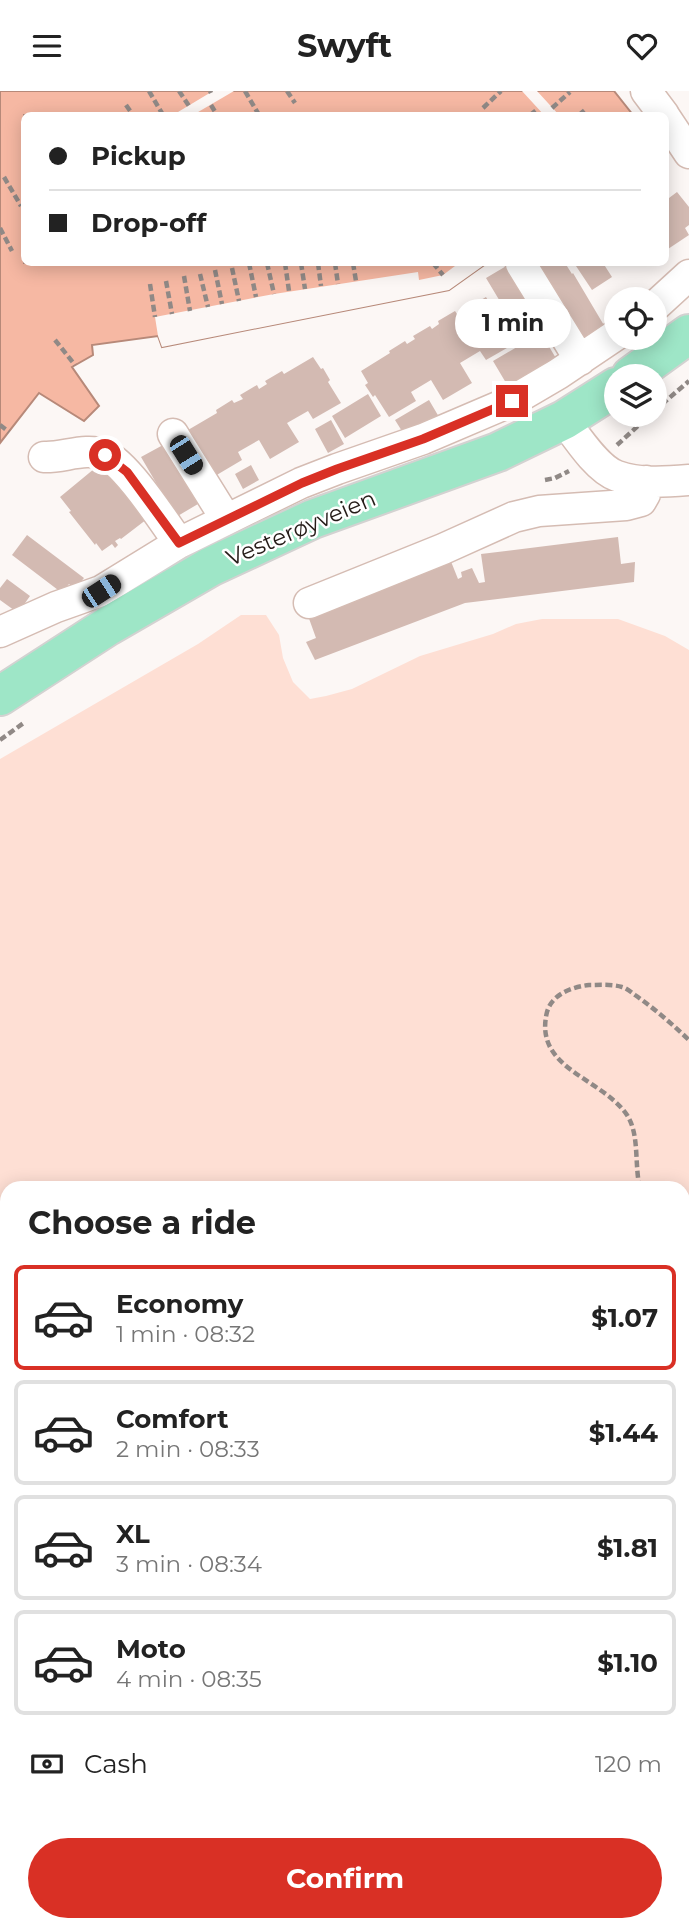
<!DOCTYPE html>
<meta charset="utf-8">
<style>
:root{--surface:#fff;--page:#f6f6f6;--text:#222;--muted:#767676;--line:#e0e0e0;--accent:#d93025}
body{margin:0;font-family:Montserrat,sans-serif;background:var(--page);color:var(--text);height:100vh;display:flex;flex-direction:column;font-size:26px;white-space:nowrap}
*{box-sizing:border-box;margin:0}
p{font-size:23px;color:var(--muted)}
.icon{flex:none;width:38px;height:38px;fill:none;stroke:currentColor;stroke-width:2;stroke-linecap:round;stroke-linejoin:round}
.map{position:relative;flex:1;overflow:hidden}
.panel{position:absolute;left:0px;top:1090px;width:690px;height:751px;display:flex;flex-direction:column;background:var(--surface);border-radius:21px 21px 0 0;box-shadow:0 4px 18px #0003}
.panel>*{flex:none}
.banner{position:absolute;left:21px;top:21px;width:648px;height:154px;border-radius:10px;box-shadow:0 4px 18px #0003;display:grid;align-content:center;height:154px;padding:0 28px;background:var(--surface)}
.buttons{position:absolute;left:604px;top:196px;display:grid;gap:14px}
.buttons a{display:grid;place-items:center;width:63px;height:63px;border-radius:50%;background:var(--surface);box-shadow:0 4px 18px #0003;font-size:35px}
.end{position:absolute;width:32px;height:32px;margin:-16px;border:9px solid #d93025;background:#fff;box-shadow:0 0 0 4px #fff}
.from{border-radius:50%}
.bubble{position:absolute;height:49px;border-radius:24px;background:var(--surface);box-shadow:0 4px 18px #0003;font-size:23px;font-weight:700;line-height:49px;text-align:center}
.car{position:absolute;width:21px;height:42px;margin:-21px -10px;border-radius:9px;box-shadow:0 0 5px 2px #0007;background:linear-gradient(#222 24%,#8ab4d8 0 40%,#222 0 76%,#8ab4d8 0 86%,#222 0)}
.banner b{display:flex;align-items:center;gap:24px;height:66px;font-size:26px}
.banner b+b{border-top:2px solid var(--line)}
.banner i{width:18px;height:18px;background:var(--text)}
ul{padding:0;list-style:none}
li{display:flex;align-items:center;gap:21px;height:105px;margin:0 14px 10px;padding:0 14px;border:4px solid var(--line);border-radius:10px}
li div{flex:1}
li b{display:block;font-size:26px}
li em{font-style:normal;font-weight:700}
li.current{border-color:var(--accent)}
li>.icon{width:63px;height:63px;stroke-width:1.5}
h2{padding:0 28px;font-size:32px;line-height:84px}
.pay{display:flex;align-items:center;gap:18px;height:77px;padding:0 28px;font-size:26px}
.pay p{margin-inline-start:auto}
.action{display:flex;gap:14px;margin-top:auto;padding:14px 28px}
.action a{flex:1;height:80px;border-radius:42px;background:var(--accent);color:#fff;font-size:28px;font-weight:700;line-height:80px;text-align:center}
header{display:flex;justify-content:space-between;align-items:center;height:91px;padding:0 28px;background:var(--surface);font-size:32px;font-weight:700}
.map>svg:first-child{display:block}
</style>
<header><svg class="icon" aria-label="menu" viewBox="0 0 24 24"><path d="M4 6h16M4 12h16M4 18h16"/></svg>Swyft<svg class="icon" aria-label="heart" viewBox="0 0 24 24"><path d="M12 20l-8-8c-3-5 5-10 8-4 3-6 11-1 8 4z"/></svg></header>
<div class="map">
<svg width="689" height="1840" viewBox="0 0 689 1840">
<rect width="100%" height="100%" fill="#fcf7f5"/>
<path fill="#fedfd4" d="M 241,524 L 266,524 L 279,544 L 283,567 L 293,591 L 310,608 L 326,605 L 352,598 L 420,565 L 493,543 L 516,533 L 542,528 L 618,528 L 665,545 L 689,559 L 689,1840 L 115,1840 L 109,1834 L 682,1834 L 682,1097 L 7,1097 L 7,1462 L 0,1438 L 0,668 L 198,553 Z
M 7,1638 L 7,1724 L 0,1716 L 0,1657 Z"/>
<path fill="#f6b8a3" stroke="#b78979" stroke-width="2" d="M 0,0 L 614,0 L 633,24 L 24,24 L 24,172 L 487,172 L 449,199 L 162,256 L 158,245 L 92,254 L 93,264 L 72,276 L 99,315 L 84,330 L 39,302 L 0,352 Z"/>
<path fill="#fcf7f5" d="M 213,0 L 234,0 L 193,24 L 173,24 Z
M 522,0 L 537,0 L 559,24 L 544,24 Z
M 459,172 L 487,172 L 449,199 L 162,256 L 158,245 L 155,226 L 274,203 L 418,181 L 419,189 L 443,184 Z"/>
<path fill="#d3bab2" d="M 677,101 L 689,116 L 689,134 L 685,137 L 689,144 L 665,160 L 665,110 Z
M 534,172 L 565,172 L 572,183 L 573,182 L 605,236 L 582,250 Z
M 574,172 L 603,172 L 612,186 L 592,199 Z
M 508,174 L 544,233 L 522,247 L 486,187 Z
M 486,206 L 493,218 L 496,216 L 503,229 L 500,230 L 514,253 L 486,269 L 480,260 L 460,272 L 472,292 L 443,309 L 431,289 L 411,301 L 416,310 L 389,326 L 375,304 L 373,306 L 365,294 L 368,292 L 361,280 L 390,262 L 389,260 L 405,250 L 407,253 L 415,248 L 413,245 L 430,235 L 432,238 L 439,233 L 438,230 L 455,220 L 457,223 Z
M 541,242 L 557,269 L 509,297 L 493,270 Z
M 313,266 L 321,278 L 323,277 L 330,289 L 328,291 L 341,312 L 313,328 L 308,320 L 287,332 L 299,351 L 270,368 L 259,349 L 238,361 L 242,369 L 215,385 L 188,339 L 217,322 L 216,319 L 232,309 L 234,312 L 243,308 L 240,304 L 257,294 L 259,298 L 267,293 L 265,290 L 282,280 L 284,283 Z
M 368,303 L 381,325 L 345,347 L 332,325 Z
M 429,309 L 439,326 L 405,345 L 395,329 Z
M 331,329 L 344,353 L 328,362 L 315,338 Z
M 163,354 L 198,413 L 176,426 L 141,366 Z
M 100,373 L 151,425 L 121,448 L 120,447 L 115,450 L 118,454 L 115,457 L 112,453 L 102,460 L 96,452 L 95,454 L 69,421 L 71,420 L 60,406 Z
M 251,374 L 259,389 L 243,398 L 235,383 Z
M 27,444 L 84,487 L 75,498 L 69,493 L 62,502 L 12,464 Z
M 618,446 L 621,473 L 635,471 L 634,491 L 465,512 L 315,569 L 306,551 L 316,547 L 307,522 L 450,468 L 458,488 L 462,486 L 461,481 L 472,477 L 479,492 L 485,491 L 481,463 Z
M 7,488 L 30,505 L 18,522 L 0,509 L 0,497 Z"/>
<g fill="none" stroke-linecap="round" stroke-linejoin="round">
<g stroke="#d5bcb3" stroke-width="33">
<path id="minor" d="M 646,0 L 664,24
M 665,26 L 689,62
M 521,173 L 580,269
M 654,216 L 689,184
M 564,329 C 576,345 597,378 617,385 C 639,393 666,391 689,389
M 173,343 L 226,428
M 44,366 C 63,367 86,356 105,364 C 127,373 164,431 179,452
M 309,512 L 443,458 L 514,426 L 539,420 L 626,414 L 641,410 L 645,403 L 646,390
M 0,541 L 56,516 L 101,500 L 179,452 L 301,392 L 337,378 L 423,348 L 512,310 L 558,283 L 616,244"/>
</g>
<g stroke="#d3d2d1" stroke-width="42">
<path id="major" d="M 631,285 L 689,243
M 0,605 L 108,535 L 210,476 L 313,428 L 498,361 L 564,329 L 616,296
M 0,1758 L 7,1765
M 65,1834 L 70,1840"/>
</g>
<path stroke="#908986" stroke-width="4.5" stroke-dasharray="7 3.5" stroke-linecap="butt" d="M 149,0 L 163,24
M 179,0 L 189,15
M 210,0 L 211,2
M 245,0 L 259,24
M 287,0 L 295,12
M 126,14 L 133,24
M 211,14 L 217,24
M 483,17 L 501,0
M 552,17 L 570,1
M 530,24 L 538,18
M 579,24 L 585,19
M 4,86 L 21,115
M 0,137 L 12,160
M 249,172 L 256,206
M 267,172 L 274,203
M 285,172 L 289,200
M 301,172 L 305,198
M 318,172 L 321,195
M 335,172 L 338,193
M 353,172 L 356,190
M 433,172 L 443,184
M 456,172 L 457,173
M 232,177 L 239,210
M 215,179 L 222,213
M 200,183 L 208,216
M 184,185 L 190,220
M 166,190 L 172,223
M 150,193 L 155,226
M 55,249 L 75,274
M 654,320 L 689,290
M 0,334 L 9,341
M 617,354 L 650,324
M 545,389 L 555,387 L 569,380
M 0,649 L 25,631
M 640,1097 C 634,1074 640,1044 627,1024 C 601,986 533,978 547,921 C 552,903 572,896 589,894 C 599,894 613,893 622,896 C 626,897 631,901 635,904 C 655,918 672,933 689,949
M 682,1166 L 689,1173
M 682,1291 L 689,1284
M 682,1350 L 685,1361 L 682,1396
M 682,1402 L 689,1430
M 0,1720 L 7,1725
M 563,1834 L 569,1840"/>
<use href="#minor" stroke="#fff" stroke-width="30"/>
<use href="#major" stroke="#9ee6c7" stroke-width="38"/>
</g>
<g fill="none" stroke-linecap="round" stroke-linejoin="round">
<path stroke="#d93025" stroke-width="9" d="M 105,364 L 127,381 L 179,452 L 302,392 L 337,378 L 423,348 L 512,310"/>
</g>
<g text-anchor="middle" dominant-baseline="central" stroke-width="5" stroke-linejoin="round" paint-order="stroke">
<g font-size="23" fill="#251c18" stroke="#fff">
<text transform="translate(301 437) rotate(-23)">Vesterøyveien</text>
</g>
</g>
</svg>
<div class="buttons">
<a><svg class="icon" aria-label="locate" viewBox="0 0 24 24"><circle cx="12" cy="12" r="6"/><path d="M12 2v4M12 18v4M2 12h4M18 12h4"/></svg></a>
<a><svg class="icon" aria-label="layers" viewBox="0 0 24 24"><path d="M12 4l9 5-9 5-9-5zM3 14l9 5 9-5"/></svg></a>
</div>
<i class="end from" style="left:105px;top:364px"></i>
<i class="end" style="left:512px;top:310px"></i>
<div class="bubble" style="left:455px;top:208px;width:116px">1 min</div>
<i class="car" style="left:186px;top:364px;rotate:148deg"></i>
<i class="car" style="left:101px;top:500px;rotate:57deg"></i>
<div class="banner">
<b><i class="from"></i>Pickup</b>
<b><i></i>Drop-off</b>
</div>
<section class="panel">
<h2>Choose a ride</h2>
<ul>
<li class="current"><svg class="icon" aria-label="car" viewBox="0 0 24 24"><path d="M5 17H2v-5l4-1 3-4h7l3 4 3 1v5h-3M9 17h6M6 11h13"/><circle cx="7" cy="17" r="2"/><circle cx="17" cy="17" r="2"/></svg><div><b>Economy</b><p>1 min · 08:32</p></div><em>$1.07</em></li>
<li><svg class="icon" aria-label="car" viewBox="0 0 24 24"><path d="M5 17H2v-5l4-1 3-4h7l3 4 3 1v5h-3M9 17h6M6 11h13"/><circle cx="7" cy="17" r="2"/><circle cx="17" cy="17" r="2"/></svg><div><b>Comfort</b><p>2 min · 08:33</p></div><em>$1.44</em></li>
<li><svg class="icon" aria-label="car" viewBox="0 0 24 24"><path d="M5 17H2v-5l4-1 3-4h7l3 4 3 1v5h-3M9 17h6M6 11h13"/><circle cx="7" cy="17" r="2"/><circle cx="17" cy="17" r="2"/></svg><div><b>XL</b><p>3 min · 08:34</p></div><em>$1.81</em></li>
<li><svg class="icon" aria-label="car" viewBox="0 0 24 24"><path d="M5 17H2v-5l4-1 3-4h7l3 4 3 1v5h-3M9 17h6M6 11h13"/><circle cx="7" cy="17" r="2"/><circle cx="17" cy="17" r="2"/></svg><div><b>Moto</b><p>4 min · 08:35</p></div><em>$1.10</em></li>
</ul>
<div class="pay"><svg class="icon" aria-label="cash" viewBox="0 0 24 24"><path d="M3 7h18v10H3z"/><circle cx="12" cy="12" r="2"/></svg>Cash<p>120 m</p></div>
<div class="action"><a>Confirm</a></div>
</section>
</div>
